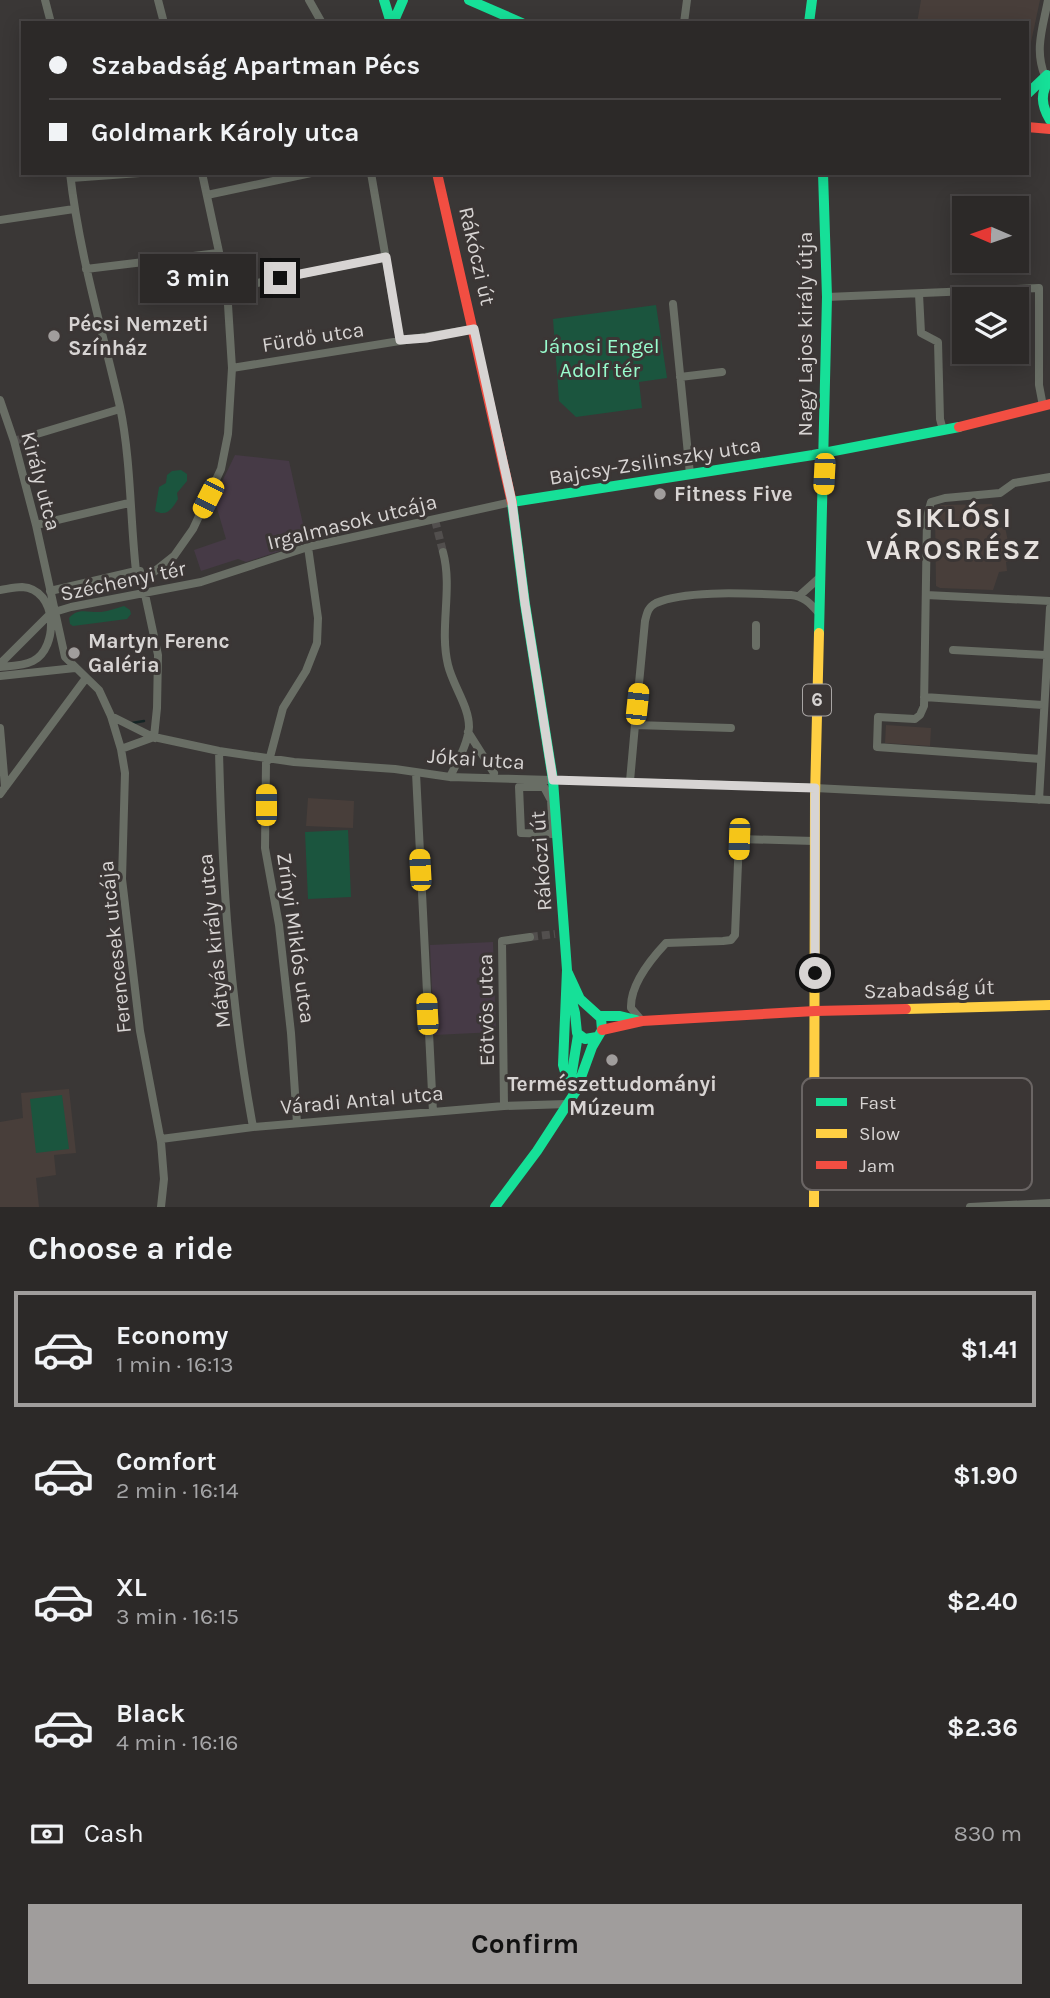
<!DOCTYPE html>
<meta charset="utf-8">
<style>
:root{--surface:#2c2928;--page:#383534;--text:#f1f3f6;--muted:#a6a6a8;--line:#484545;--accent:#a09d9c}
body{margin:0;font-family:Karla,sans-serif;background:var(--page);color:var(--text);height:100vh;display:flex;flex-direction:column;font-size:26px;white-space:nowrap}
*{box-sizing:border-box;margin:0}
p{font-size:23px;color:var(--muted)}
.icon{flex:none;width:38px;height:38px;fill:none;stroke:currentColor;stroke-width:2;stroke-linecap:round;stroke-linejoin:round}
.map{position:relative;height:1207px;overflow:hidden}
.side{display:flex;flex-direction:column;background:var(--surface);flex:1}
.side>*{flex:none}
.guide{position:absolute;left:21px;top:21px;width:1008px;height:154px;border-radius:0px;box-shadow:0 4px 18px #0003,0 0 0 2px var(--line);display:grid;align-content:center;height:154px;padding:0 28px;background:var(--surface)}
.needle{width:46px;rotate:272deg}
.controls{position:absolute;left:952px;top:196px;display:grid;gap:14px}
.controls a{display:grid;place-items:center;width:77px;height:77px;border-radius:0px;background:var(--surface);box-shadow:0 4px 18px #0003,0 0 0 2px var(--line);font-size:35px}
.end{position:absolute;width:32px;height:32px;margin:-16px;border:9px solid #d7d4d3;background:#111;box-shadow:0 0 0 4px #111}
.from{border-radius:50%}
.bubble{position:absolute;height:49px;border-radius:0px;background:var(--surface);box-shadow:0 4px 18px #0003,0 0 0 2px var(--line);font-size:23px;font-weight:700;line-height:49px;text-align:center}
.car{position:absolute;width:21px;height:42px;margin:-21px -10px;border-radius:9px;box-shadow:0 0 5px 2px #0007;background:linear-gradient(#f5c518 24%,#345 0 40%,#f5c518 0 76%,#345 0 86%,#f5c518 0)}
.guide b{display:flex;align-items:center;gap:24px;height:66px;font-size:26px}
.guide b+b{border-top:2px solid var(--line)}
.guide i{width:18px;height:18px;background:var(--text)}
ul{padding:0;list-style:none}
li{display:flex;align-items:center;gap:21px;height:116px;margin:0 14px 10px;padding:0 14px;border:4px solid transparent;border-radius:0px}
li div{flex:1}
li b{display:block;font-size:26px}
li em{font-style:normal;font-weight:700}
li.selected{border-color:var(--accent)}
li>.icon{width:63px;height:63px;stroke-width:1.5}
h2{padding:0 28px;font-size:32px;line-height:84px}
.pay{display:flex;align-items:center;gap:18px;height:77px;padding:0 28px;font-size:26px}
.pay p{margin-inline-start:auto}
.button{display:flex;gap:14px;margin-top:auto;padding:14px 28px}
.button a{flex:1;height:80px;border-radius:0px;background:var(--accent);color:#111;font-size:28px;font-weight:700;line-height:80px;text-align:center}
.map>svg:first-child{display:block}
</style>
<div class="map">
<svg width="1050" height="1207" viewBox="0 0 1050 1207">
<rect width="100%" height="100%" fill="#3a3736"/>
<path fill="#483e3a" d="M 921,0 L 1040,0 L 1027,61 L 1027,23 L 917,23 Z
M 992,504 L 998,528 L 1005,527 L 1012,560 L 1006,562 L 1007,571 L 999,572 L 993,590 L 940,588 L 936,586 L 935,513 L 937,508 L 941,505 Z
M 886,725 L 931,728 L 930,746 L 885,743 Z
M 308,798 L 354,801 L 353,828 L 306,826 Z
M 69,1089 L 76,1153 L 54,1155 L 56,1175 L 36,1178 L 39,1207 L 0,1207 L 0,1122 L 23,1118 L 21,1093 Z"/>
<path fill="#463a46" d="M 235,455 L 289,461 L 307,542 L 246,562 L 238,559 L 201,571 L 194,550 L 226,539 L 214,498 Z
M 493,942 L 496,1032 L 434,1035 L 430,945 Z"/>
<path fill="#1b553e" d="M 656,305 L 667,378 L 639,382 L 642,408 L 576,417 L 559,401 L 553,319 Z
M 181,470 L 187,474 L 187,481 L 177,493 L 178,499 C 172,509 167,517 155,511 L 159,487 L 166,483 L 167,475 L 172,471 Z
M 124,606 L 130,610 L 131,614 L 127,619 L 73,626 L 70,624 L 69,618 C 78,607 89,613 101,612 C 109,611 116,608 124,606 Z
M 348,830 L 351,897 L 308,899 L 305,832 Z
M 62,1095 L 69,1149 L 36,1153 L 30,1099 Z"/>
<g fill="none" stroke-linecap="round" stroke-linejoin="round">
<path stroke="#152424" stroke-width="2.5" d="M 132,723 L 144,721"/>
<path stroke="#524f4e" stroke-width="8" stroke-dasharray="8 4" stroke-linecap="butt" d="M 14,441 L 37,434
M 435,520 L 443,552
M 530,937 L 555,934"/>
<path stroke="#696e65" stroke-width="8" d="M 45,0 L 51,23
M 158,0 L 164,23
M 309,0 L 322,23
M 684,23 L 687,0
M 1045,76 C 1034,50 1043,27 1048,0
M 70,173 C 79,253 102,329 120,407 C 131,460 130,517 136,571
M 371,173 L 400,340
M 71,178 L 140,173
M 207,195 L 311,173
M 0,220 L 74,209
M 86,269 L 218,253
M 227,289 L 386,257
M 919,294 L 921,333 L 938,342 L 940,419 L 943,430
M 827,297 L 1039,288 L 1039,385 L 1043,406
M 673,304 L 690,474
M 232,368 L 474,329
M 680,377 L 722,372
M 0,400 L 14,441 L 36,525 L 65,657 L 99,690 L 111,716 L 121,749 L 125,773 L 122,879 L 140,1031 L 161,1142 L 164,1179 L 161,1207
M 37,434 L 120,409
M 36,525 L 129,503
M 443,552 C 453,589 439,628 448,665 C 453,686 469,706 469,727 C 468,744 457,762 450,777
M 136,571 L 140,575 L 150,575 L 174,556 L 193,529 L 221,469 L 228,434 L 232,368 L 227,289 L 202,173
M 0,590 C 7,589 15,587 22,587 C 58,589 59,648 33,661 C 23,666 11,666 0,667
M 50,591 L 136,571
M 926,595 L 1050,601
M 799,596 L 818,579
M 51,613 L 71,607 L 201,582 L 308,547 L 512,502
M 756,646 L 756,625
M 953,650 L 1046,655
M 0,664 L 51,613
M 0,676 L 75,668
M 924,697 L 1043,705
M 111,716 L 155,738
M 635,725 L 645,621 C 647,613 648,607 656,603 C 687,589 756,594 791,595 C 803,596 810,603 818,612
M 0,728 L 5,787
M 468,732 L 494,773
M 154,737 L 219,751 L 294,762 L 395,769 L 450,777 L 795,787 L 1050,800
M 121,749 L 154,737 L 157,708 L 158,655 L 140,571
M 219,751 C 222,877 230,1002 253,1127
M 1041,759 L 877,747 L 878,717 L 915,719 L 920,715 L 924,706 L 927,517 L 931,502 L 945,498 L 1000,493 L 1014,483 L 1050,477
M 416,773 L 433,1112
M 630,781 L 635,725 L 731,728
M 519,787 L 544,787 L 551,800 L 553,834 L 521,833 Z
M 0,794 L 86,678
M 1039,800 L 1050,608
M 642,1021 L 631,1008 C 630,984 651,959 666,943 L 723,941 L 731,940 L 735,935 L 739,839 L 814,841
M 504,1106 L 502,941 L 530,937
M 297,1123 L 291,1033 L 279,925 L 265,848 L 266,763 L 270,757 L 283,708 L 306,671 L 317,643 L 318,618 L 308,547
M 161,1139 L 253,1127 L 504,1106 L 567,1104
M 970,1207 L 1050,1203"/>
<path stroke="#16e098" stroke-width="10" d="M 384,0 L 391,23
M 469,0 L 522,23
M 393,23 L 403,0
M 809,23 L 812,0
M 1050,78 C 1040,93 1041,105 1050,120
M 1027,94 L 1047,75
M 512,502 L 813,455 L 959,427
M 512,503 L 525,604 L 553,780 L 567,970 L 563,1065 L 569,1086
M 819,633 L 827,297 L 823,173
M 570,994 L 575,1013 L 577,1033 L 585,1039 L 597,1037
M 599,1016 L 620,1016 L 636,1020
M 570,1084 L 578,1035
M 495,1207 L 537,1151 L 576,1091 L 592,1047 L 602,1030 L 601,1018 L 580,999 L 568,973"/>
<path stroke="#ffcf43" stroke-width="10" d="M 906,1009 L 1050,1005
M 814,1207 L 815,797 L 819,633"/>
<path stroke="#f24e42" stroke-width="10" d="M 1027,127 L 1050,129
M 437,173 L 512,503
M 959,427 L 1050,404
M 602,1030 L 642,1021 L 815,1011 L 906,1009"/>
</g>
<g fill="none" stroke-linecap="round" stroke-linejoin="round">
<path stroke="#d7d4d3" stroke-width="9" d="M 280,278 L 386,257 L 400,340 L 426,338 L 474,329 L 512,502 L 525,604 L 553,780 L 815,788 L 815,973"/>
</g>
<g fill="#a09d9c" stroke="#3b3635" stroke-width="2.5">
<circle cx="54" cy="336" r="7"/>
<circle cx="660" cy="494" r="7"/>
<circle cx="74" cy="653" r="7"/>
<circle cx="612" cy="1060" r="7"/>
</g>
<g text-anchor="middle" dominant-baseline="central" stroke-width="6" stroke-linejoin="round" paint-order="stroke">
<rect fill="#3b3635" stroke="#a8a5a4" stroke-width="2" x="803" y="684.5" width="28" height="31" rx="5"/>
<g font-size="19" font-weight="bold" fill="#d7d4d3">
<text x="817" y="700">6</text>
</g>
<g font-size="21" fill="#d7d4d3" stroke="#3b3635">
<text transform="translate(477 256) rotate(77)">Rákóczi út</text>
<text transform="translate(805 334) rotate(-90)">Nagy Lajos király útja</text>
<text transform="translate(313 337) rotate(-9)">Fürdő utca</text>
<text transform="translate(655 461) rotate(-9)">Bajcsy-Zsilinszky utca</text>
<text transform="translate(41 481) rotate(75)">Király utca</text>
<text transform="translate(352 522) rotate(-14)">Irgalmasok utcája</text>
<text transform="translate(123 581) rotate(-12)">Széchenyi tér</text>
<text transform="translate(476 759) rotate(4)">Jókai utca</text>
<text transform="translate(541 861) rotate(-94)">Rákóczi út</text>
<text transform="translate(296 938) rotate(82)">Zrínyi Miklós utca</text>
<text transform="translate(214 941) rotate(-96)">Mátyás király utca</text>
<text transform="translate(115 947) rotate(-96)">Ferencesek utcája</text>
<text transform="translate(929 989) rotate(-2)">Szabadság út</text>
<text transform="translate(486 1010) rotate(-91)">Eötvös utca</text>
<text transform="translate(362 1100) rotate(-5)">Váradi Antal utca</text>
</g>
<g font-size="21" font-weight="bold" fill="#d7d4d3" stroke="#3b3635" text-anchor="start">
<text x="68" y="324">Pécsi Nemzeti<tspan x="68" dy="24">Színház</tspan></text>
<text x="674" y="494">Fitness Five</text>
<text x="88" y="641">Martyn Ferenc<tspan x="88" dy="24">Galéria</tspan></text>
<text x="612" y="1084" text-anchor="middle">Természettudományi<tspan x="612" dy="24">Múzeum</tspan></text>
</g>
<g font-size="21" fill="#98fccd" stroke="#3b3635">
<text x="600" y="346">Jánosi Engel<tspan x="600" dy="24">Adolf tér</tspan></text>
</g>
<g font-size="28" font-weight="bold" letter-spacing="2" fill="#e6e1de" stroke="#3b3635">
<text x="954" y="517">SIKLÓSI<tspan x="954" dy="32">VÁROSRÉSZ</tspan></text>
</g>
</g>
<rect x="802" y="1078" width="230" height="112" rx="10" fill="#3b3635" stroke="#6a6564" stroke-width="2"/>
<rect x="816" y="1098" width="31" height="8" fill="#16e098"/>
<rect x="816" y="1129" width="31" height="9" fill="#ffcf43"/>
<rect x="816" y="1161" width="31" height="8" fill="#f24e42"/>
<g font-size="19" fill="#d7d4d3">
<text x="859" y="1109">Fast</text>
<text x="859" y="1140">Slow</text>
<text x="859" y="1172">Jam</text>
</g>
</svg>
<div class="controls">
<a><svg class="needle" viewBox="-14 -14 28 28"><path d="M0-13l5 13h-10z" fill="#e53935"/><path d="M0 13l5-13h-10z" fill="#a6a6a8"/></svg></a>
<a><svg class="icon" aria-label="layers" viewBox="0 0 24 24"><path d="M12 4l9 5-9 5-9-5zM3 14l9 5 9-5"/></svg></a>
</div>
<i class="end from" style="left:815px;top:973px"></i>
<i class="end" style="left:280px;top:278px"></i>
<div class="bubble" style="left:140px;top:254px;width:116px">3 min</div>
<i class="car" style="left:824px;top:474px;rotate:183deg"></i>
<i class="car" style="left:208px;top:498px;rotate:207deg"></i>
<i class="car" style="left:637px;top:704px;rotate:6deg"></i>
<i class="car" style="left:266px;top:805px;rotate:0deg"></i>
<i class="car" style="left:739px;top:839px;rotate:182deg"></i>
<i class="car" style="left:420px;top:870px;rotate:357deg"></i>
<i class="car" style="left:427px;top:1014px;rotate:357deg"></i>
<div class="guide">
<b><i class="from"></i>Szabadság Apartman Pécs</b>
<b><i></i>Goldmark Károly utca</b>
</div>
</div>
<section class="side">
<h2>Choose a ride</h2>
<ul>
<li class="selected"><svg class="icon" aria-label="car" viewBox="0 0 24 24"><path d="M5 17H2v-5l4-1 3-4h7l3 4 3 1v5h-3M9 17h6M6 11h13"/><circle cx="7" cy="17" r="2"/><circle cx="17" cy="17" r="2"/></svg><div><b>Economy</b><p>1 min · 16:13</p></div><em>$1.41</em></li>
<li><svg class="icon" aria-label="car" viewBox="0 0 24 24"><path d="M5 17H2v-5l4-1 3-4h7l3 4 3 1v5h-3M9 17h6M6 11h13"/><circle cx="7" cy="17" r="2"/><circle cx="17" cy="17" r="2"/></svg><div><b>Comfort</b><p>2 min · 16:14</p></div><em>$1.90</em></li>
<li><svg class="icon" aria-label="car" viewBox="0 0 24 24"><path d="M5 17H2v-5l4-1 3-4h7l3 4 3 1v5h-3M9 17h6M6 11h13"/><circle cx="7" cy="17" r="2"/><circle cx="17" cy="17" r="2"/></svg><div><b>XL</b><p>3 min · 16:15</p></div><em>$2.40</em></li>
<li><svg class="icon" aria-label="car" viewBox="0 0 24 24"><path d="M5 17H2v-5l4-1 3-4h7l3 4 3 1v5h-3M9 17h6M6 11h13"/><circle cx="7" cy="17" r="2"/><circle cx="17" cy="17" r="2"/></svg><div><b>Black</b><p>4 min · 16:16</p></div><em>$2.36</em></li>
</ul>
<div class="pay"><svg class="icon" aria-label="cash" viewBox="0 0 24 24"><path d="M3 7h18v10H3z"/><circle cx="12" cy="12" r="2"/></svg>Cash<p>830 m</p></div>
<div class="button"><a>Confirm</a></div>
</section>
